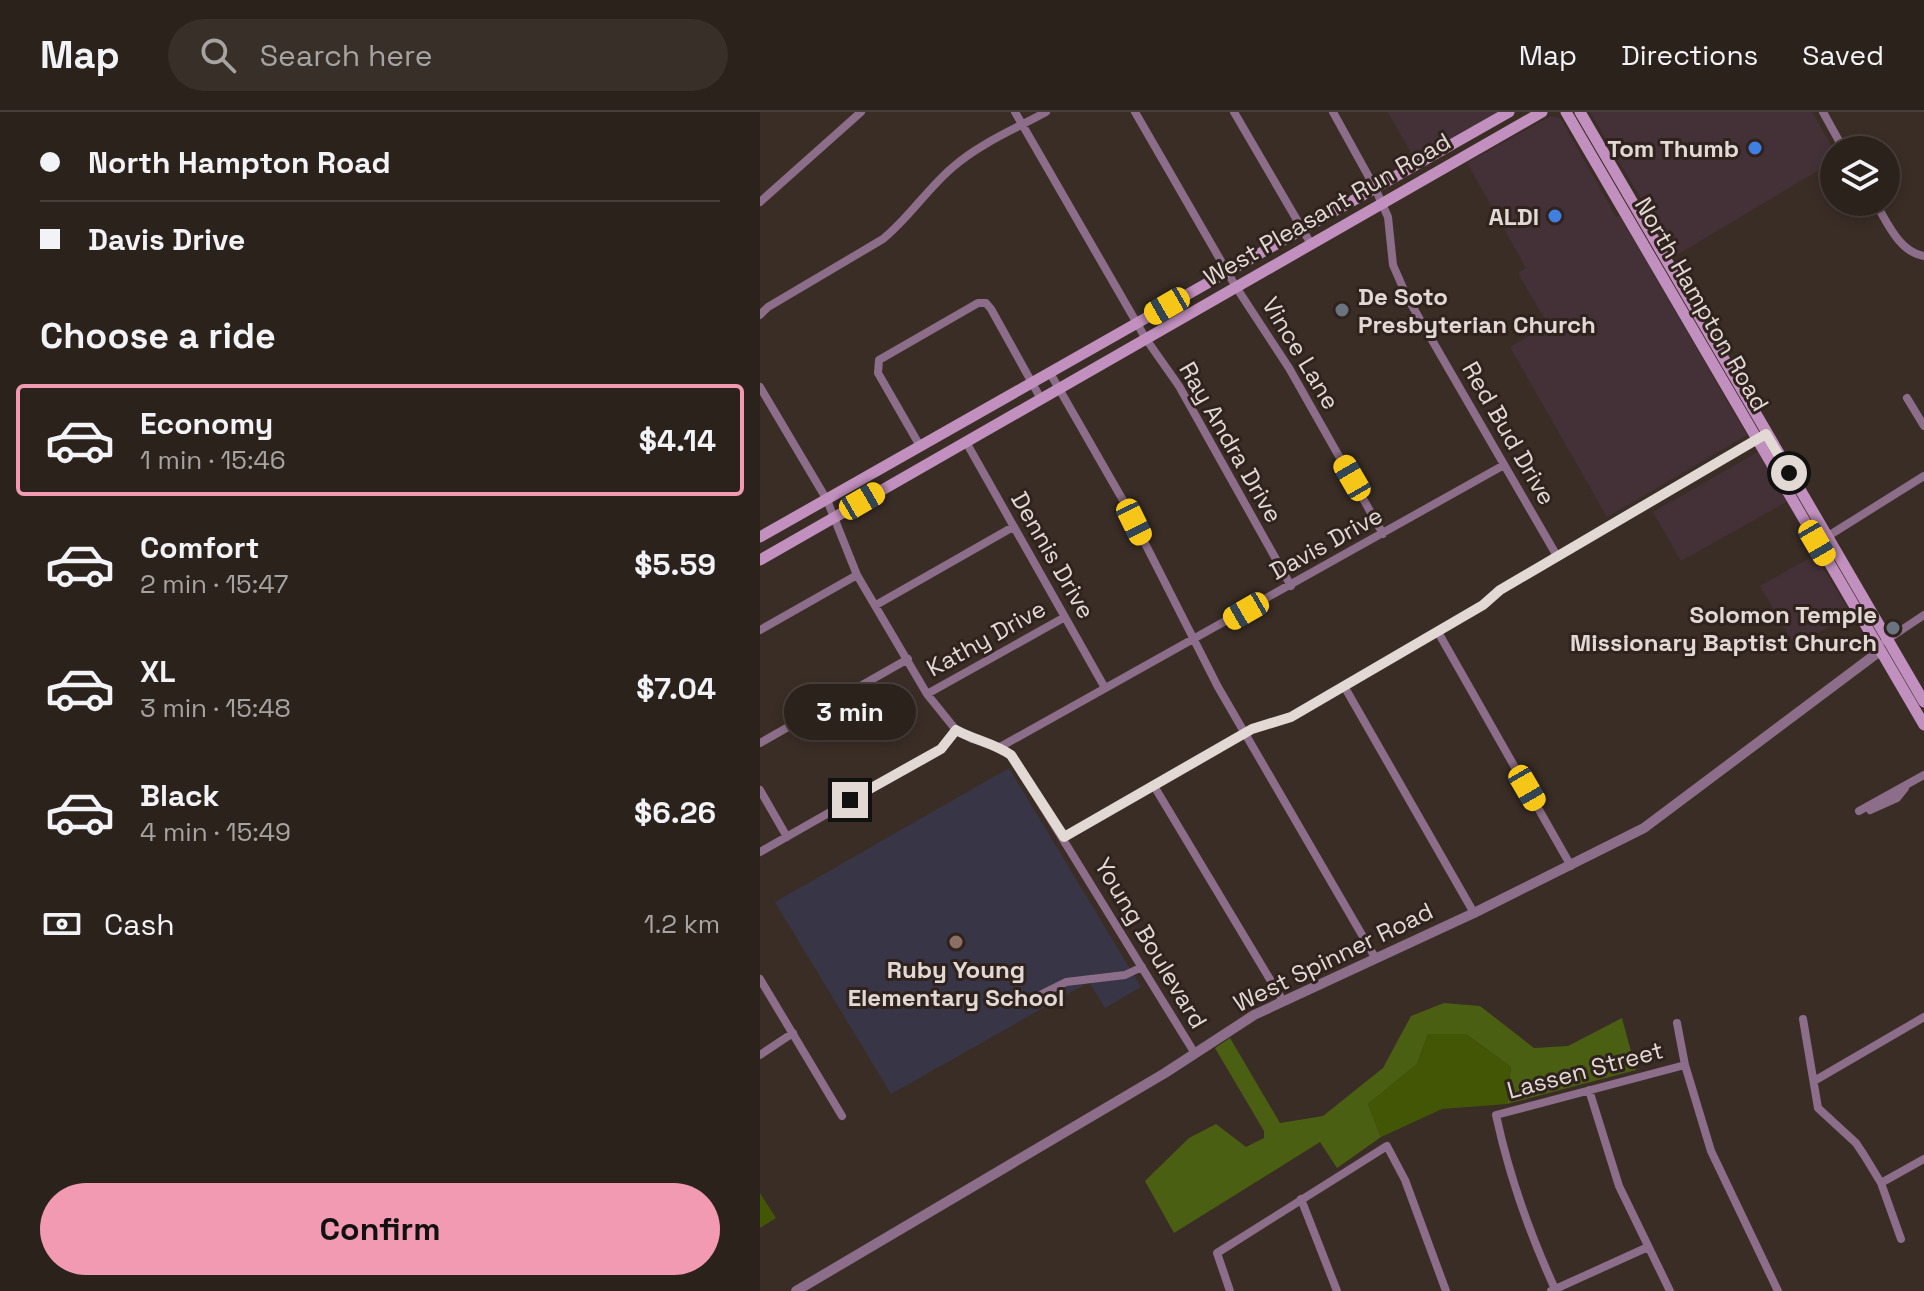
<!DOCTYPE html>
<meta charset="utf-8">
<style>
:root{--surface:#2c221c;--page:#382f29;--text:#f1f3f6;--muted:#a6a4a3;--line:#483f3b;--accent:#f19ab2}
body{margin:0;font-family:"Space Grotesk",sans-serif;background:var(--page);color:var(--text);height:100vh;display:flex;flex-direction:column;font-size:30px;white-space:nowrap}
*{box-sizing:border-box;margin:0}
p{font-size:26px;color:var(--muted)}
.icon{flex:none;width:44px;height:44px;fill:none;stroke:currentColor;stroke-width:2;stroke-linecap:round;stroke-linejoin:round}
.map{position:relative;flex:1;overflow:hidden}
.details{display:flex;flex-direction:column;background:var(--surface);width:760px}
.details>*{flex:none}
.guide{display:grid;align-content:center;height:176px;padding:0 40px;background:var(--surface)}
.tools{position:absolute;left:1060px;top:24px;display:grid;gap:16px}
.tools a{display:grid;place-items:center;width:80px;height:80px;border-radius:50%;background:var(--surface);box-shadow:0 4px 12px #0003,0 0 0 2px var(--line);font-size:40px}
.end{position:absolute;width:36px;height:36px;margin:-18px;border:10px solid #e2d9d5;background:#111;box-shadow:0 0 0 4px #111}
.from{border-radius:50%}
.bubble{position:absolute;height:56px;border-radius:28px;background:var(--surface);box-shadow:0 4px 12px #0003,0 0 0 2px var(--line);font-size:26px;font-weight:700;line-height:56px;text-align:center}
.car{position:absolute;width:24px;height:48px;margin:-24px -12px;border-radius:10px;box-shadow:0 0 6px 2px #0007;background:linear-gradient(#f5c518 24%,#345 0 40%,#f5c518 0 76%,#345 0 86%,#f5c518 0)}
.guide b{display:flex;align-items:center;gap:28px;height:76px;font-size:30px}
.guide b+b{border-top:2px solid var(--line)}
.guide i{width:20px;height:20px;background:var(--text)}
ul{padding:0;list-style:none}
li{display:flex;align-items:center;gap:24px;height:112px;margin:0 16px 12px;padding:0 24px;border:4px solid transparent;border-radius:8px}
li div{flex:1}
li b{display:block;font-size:30px}
li em{font-style:normal;font-weight:700}
li.active{border-color:var(--accent)}
li>.icon{width:72px;height:72px;stroke-width:1.5}
h2{padding:0 40px;font-size:36px;line-height:96px}
.pay{display:flex;align-items:center;gap:20px;height:88px;padding:0 40px;font-size:30px}
.pay p{margin-inline-start:auto}
.button{display:flex;gap:16px;margin-top:auto;padding:16px 40px}
.button a{flex:1;height:92px;border-radius:48px;background:var(--accent);color:#111;font-size:32px;font-weight:700;line-height:92px;text-align:center}
header{display:flex;align-items:center;gap:48px;box-sizing:border-box;height:112px;padding:0 40px;background:var(--surface);border-bottom:2px solid var(--line)}
header strong{font-size:38px}
nav{display:flex;gap:44px;margin-inline-start:auto;font-size:28px}
.search{width:560px;height:72px;background:var(--page);display:flex;align-items:center;gap:20px;box-sizing:border-box;padding:0 28px;border-radius:44px;color:var(--muted);font-size:30px}
main{display:flex;flex:1;min-height:0}
.map>svg:first-child{display:block}
</style>
<header>
<strong>Map</strong>
<div class="search"><svg class="icon" aria-label="search" viewBox="0 0 24 24"><circle cx="10" cy="10" r="6"/><path d="M15 15l6 6"/></svg>Search here</div>
<nav><a>Map</a><a>Directions</a><a>Saved</a></nav>
</header>
<main>
<section class="details">
<div class="guide">
<b><i class="from"></i>North Hampton Road</b>
<b><i></i>Davis Drive</b>
</div>
<h2>Choose a ride</h2>
<ul>
<li class="active"><svg class="icon" aria-label="car" viewBox="0 0 24 24"><path d="M5 17H2v-5l4-1 3-4h7l3 4 3 1v5h-3M9 17h6M6 11h13"/><circle cx="7" cy="17" r="2"/><circle cx="17" cy="17" r="2"/></svg><div><b>Economy</b><p>1 min · 15:46</p></div><em>$4.14</em></li>
<li><svg class="icon" aria-label="car" viewBox="0 0 24 24"><path d="M5 17H2v-5l4-1 3-4h7l3 4 3 1v5h-3M9 17h6M6 11h13"/><circle cx="7" cy="17" r="2"/><circle cx="17" cy="17" r="2"/></svg><div><b>Comfort</b><p>2 min · 15:47</p></div><em>$5.59</em></li>
<li><svg class="icon" aria-label="car" viewBox="0 0 24 24"><path d="M5 17H2v-5l4-1 3-4h7l3 4 3 1v5h-3M9 17h6M6 11h13"/><circle cx="7" cy="17" r="2"/><circle cx="17" cy="17" r="2"/></svg><div><b>XL</b><p>3 min · 15:48</p></div><em>$7.04</em></li>
<li><svg class="icon" aria-label="car" viewBox="0 0 24 24"><path d="M5 17H2v-5l4-1 3-4h7l3 4 3 1v5h-3M9 17h6M6 11h13"/><circle cx="7" cy="17" r="2"/><circle cx="17" cy="17" r="2"/></svg><div><b>Black</b><p>4 min · 15:49</p></div><em>$6.26</em></li>
</ul>
<div class="pay"><svg class="icon" aria-label="cash" viewBox="0 0 24 24"><path d="M3 7h18v10H3z"/><circle cx="12" cy="12" r="2"/></svg>Cash<p>1.2 km</p></div>
<div class="button"><a>Confirm</a></div>
</section>
<div class="map">
<svg width="1164" height="1179" viewBox="0 0 1164 1179">
<rect width="100%" height="100%" fill="#3a2d26"/>
<path fill="#443138" d="M 628,0 L 739,0 L 655,48 Z
M 830,0 L 1052,0 L 1074,38 L 1074,49 L 915,144 Z
M 791,4 L 801,7 L 856,105 L 860,104 L 987,323 L 847,405 L 750,235 L 788,213 L 758,161 L 766,156 L 707,51 Z
M 998,340 L 1028,389 L 921,449 L 893,400 Z
M 1055,443 L 1091,502 L 1035,534 L 1000,474 Z"/>
<path fill="#383546" d="M 249,656 L 381,875 L 345,896 L 329,870 L 131,982 L 15,790 Z"/>
<path fill="#435606" d="M 668,922 L 706,922 L 751,955 L 747,992 L 682,997 L 621,1025 L 608,992 L 657,952 Z
M 0,1081 L 16,1106 L 0,1116 Z"/>
<path fill="#4b5f12" d="M 684,891 L 720,894 L 774,936 L 808,934 L 862,906 L 876,958 L 747,992 L 751,955 L 706,922 L 668,922 L 657,952 L 608,992 L 621,1025 L 577,1056 L 560,1030 L 414,1121 L 385,1069 L 429,1026 L 456,1012 L 486,1035 L 504,1026 L 504,1019 L 455,936 L 470,926 L 520,1011 L 563,1004 L 623,956 L 651,904 Z"/>
<g fill="none" stroke-linecap="round" stroke-linejoin="round">
<path stroke="#8d6e8a" stroke-width="8" d="M 255,0 L 386,227 L 419,274 L 531,474
M 375,0 L 476,175 L 529,256 L 623,422
M 474,0 L 551,132
M 573,0 L 615,76 L 628,105 L 633,153 L 647,185 L 797,444
M 1063,0 L 1084,38
M 0,90 L 101,0
M 1115,90 C 1127,110 1139,140 1164,144
M 0,203 L 8,195 L 123,127 C 149,106 167,77 193,55 C 219,32 255,17 286,0
M 290,261 L 364,390 L 458,575 L 616,847
M 0,275 L 67,388 L 97,463 L 167,582 L 196,618 L 212,627 L 240,635 L 251,643 L 434,940
M 1147,286 L 1164,314
M 206,330 L 345,576
M 160,334 L 118,261 L 119,248 L 218,191 L 226,191 L 231,197 L 281,287
M 1057,431 L 1164,364
M 116,493 L 253,415
M 0,518 L 97,463
M 678,520 L 811,754
M 1125,529 L 1164,503
M 584,574 L 714,801
M 167,582 L 305,505
M 0,631 L 148,547
M 240,635 L 744,353
M 394,674 L 523,889
M 0,678 L 27,725
M 1110,698 L 1137,686 L 1145,676
M 1099,699 L 1164,663
M 304,725 L 492,617 L 531,605 L 723,493 L 740,478 L 1006,322
M 0,740 L 181,637 L 196,618
M 0,867 L 82,1004
M 252,885 L 272,887 L 306,870 L 365,863 L 382,855
M 1043,907 L 1058,996 L 1096,1031 L 1104,1043 L 1121,1071 L 1141,1127
M 917,911 L 925,953 L 951,1039 L 1018,1179
M 0,943 L 33,921
M 1054,969 L 1164,905
M 829,978 L 859,1074 L 910,1179
M 1121,1071 L 1164,1047
M 541,1087 L 577,1179
M 795,1177 C 769,1120 749,1064 736,1003 L 925,953
M 470,1179 L 457,1141 L 627,1034 L 645,1068 L 686,1179
M 791,1179 L 888,1135"/>
<path stroke="#8d6e8a" stroke-width="10" d="M 36,1179 L 405,961 L 494,903 L 714,801 L 884,716 L 1120,539"/>
<path stroke="#c290be" stroke-width="11" d="M 806,0 L 1164,613
M 820,0 L 1164,590
M 0,425 L 749,0
M 0,448 L 782,0"/>
</g>
<g fill="none" stroke-linecap="round" stroke-linejoin="round">
<path stroke="#e2d9d5" stroke-width="10" d="M 90,688 L 181,637 L 196,618 C 214,628 234,631 251,643 L 304,725 L 492,617 L 531,605 L 723,493 L 740,478 L 1006,322 L 1029,361"/>
</g>
<g fill="#3f7fe0" stroke="#30231d" stroke-width="3">
<circle cx="995" cy="36" r="8"/>
<circle cx="795" cy="104" r="8"/>
</g>
<g fill="#6b7280" stroke="#30231d" stroke-width="3">
<circle cx="582" cy="198" r="8"/>
<circle cx="1133" cy="516" r="8"/>
</g>
<circle fill="#8d6e63" stroke="#30231d" stroke-width="3" cx="196" cy="830" r="8"/>
<g text-anchor="middle" dominant-baseline="central" stroke-width="6" stroke-linejoin="round" paint-order="stroke">
<g font-size="24" font-weight="bold" fill="#e2d9d5" stroke="#30231d" text-anchor="end">
<text x="979" y="36">Tom Thumb</text>
<text x="779" y="104">ALDI</text>
<text x="598" y="184" text-anchor="start">De Soto<tspan x="598" dy="28">Presbyterian Church</tspan></text>
<text x="1117" y="502">Solomon Temple<tspan x="1117" dy="28">Missionary Baptist Church</tspan></text>
<text x="196" y="857" text-anchor="middle">Ruby Young<tspan x="196" dy="28">Elementary School</tspan></text>
</g>
<g font-size="24" fill="#e2d9d5" stroke="#30231d">
<text transform="translate(567 97) rotate(-30)">West Pleasant Run Road</text>
<text transform="translate(942 192) rotate(60)">North Hampton Road</text>
<text transform="translate(541 241) rotate(59)">Vince Lane</text>
<text transform="translate(749 321) rotate(60)">Red Bud Drive</text>
<text transform="translate(471 330) rotate(60)">Ray Andra Drive</text>
<text transform="translate(566 431) rotate(-29)">Davis Drive</text>
<text transform="translate(293 443) rotate(60)">Dennis Drive</text>
<text transform="translate(226 526) rotate(-29)">Kathy Drive</text>
<text transform="translate(391 831) rotate(59)">Young Boulevard</text>
<text transform="translate(573 845) rotate(-26)">West Spinner Road</text>
<text transform="translate(825 958) rotate(-15)">Lassen Street</text>
</g>
</g>
</svg>
<div class="tools">
<a><svg class="icon" aria-label="layers" viewBox="0 0 24 24"><path d="M12 4l9 5-9 5-9-5zM3 14l9 5 9-5"/></svg></a>
</div>
<i class="end from" style="left:1029px;top:361px"></i>
<i class="end" style="left:90px;top:688px"></i>
<div class="bubble" style="left:24px;top:572px;width:132px">3 min</div>
<i class="car" style="left:407px;top:194px;rotate:240deg"></i>
<i class="car" style="left:592px;top:366px;rotate:330deg"></i>
<i class="car" style="left:102px;top:389px;rotate:60deg"></i>
<i class="car" style="left:374px;top:410px;rotate:154deg"></i>
<i class="car" style="left:1057px;top:431px;rotate:150deg"></i>
<i class="car" style="left:486px;top:499px;rotate:240deg"></i>
<i class="car" style="left:767px;top:676px;rotate:150deg"></i>
</div>
</main>
